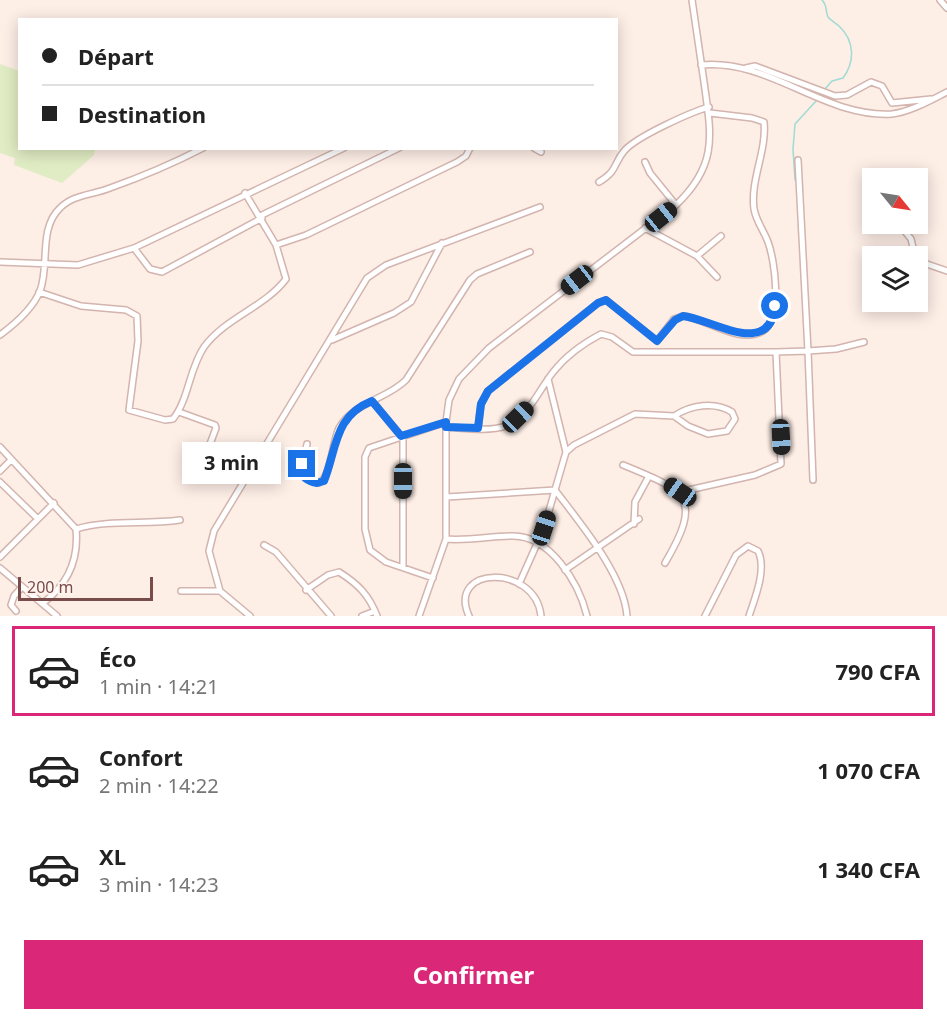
<!DOCTYPE html>
<html lang="fr">
<meta charset="utf-8">
<style>
:root{--surface:#fff;--page:#f2f2f2;--text:#222;--muted:#767676;--line:#e0e0e0;--accent:#db2777}
body{margin:0;font-family:"Noto Sans",sans-serif;background:var(--page);color:var(--text);height:100vh;display:flex;flex-direction:column;font-size:22px;white-space:nowrap}
*{box-sizing:border-box;margin:0}
p{font-size:20px;color:var(--muted)}
.icon{flex:none;width:33px;height:33px;fill:none;stroke:currentColor;stroke-width:2;stroke-linecap:round;stroke-linejoin:round}
.map{position:relative;height:616px;overflow:hidden}
.side{display:flex;flex-direction:column;background:var(--surface);flex:1}
.side>*{flex:none}
.hud{position:absolute;left:18px;top:18px;width:600px;height:132px;border-radius:0px;box-shadow:0 3px 15px #0003;display:grid;align-content:center;height:132px;padding:0 24px;background:var(--surface)}
.needle{width:39px;rotate:120deg}
.fabs{position:absolute;left:862px;top:168px;display:grid;gap:12px}
.fabs a{display:grid;place-items:center;width:66px;height:66px;border-radius:0px;background:var(--surface);box-shadow:0 3px 15px #0003;font-size:30px}
.scale{position:absolute;left:18px;bottom:15px;width:135px;box-sizing:border-box;padding-left:6px;border:3px solid #794c49;border-top:0;font-size:16px;line-height:21px;white-space:nowrap;color:#794c49;-webkit-text-stroke:4px #fff3ee;paint-order:stroke}
.end{position:absolute;width:27px;height:27px;margin:-14px;border:8px solid #1a73e8;background:#fff;box-shadow:0 0 0 3px #fff}
.from{border-radius:50%}
.bubble{position:absolute;height:42px;border-radius:0px;background:var(--surface);box-shadow:0 3px 15px #0003;font-size:20px;font-weight:700;line-height:42px;text-align:center}
.car{position:absolute;width:18px;height:36px;margin:-18px -9px;border-radius:8px;box-shadow:0 0 4px 2px #0007;background:linear-gradient(#222 24%,#8ab4d8 0 40%,#222 0 76%,#8ab4d8 0 86%,#222 0)}
.hud b{display:flex;align-items:center;gap:21px;height:57px;font-size:22px}
.hud b+b{border-top:2px solid var(--line)}
.hud i{width:15px;height:15px;background:var(--text)}
ul{padding:10px 0 0;list-style:none}
li{display:flex;align-items:center;gap:18px;height:90px;margin:0 12px 9px;padding:0 12px;border:3px solid transparent;border-radius:0px}
li div{flex:1}
li b{display:block;font-size:22px}
li em{font-style:normal;font-weight:700}
li.active{border-color:var(--accent)}
li>.icon{width:54px;height:54px;stroke-width:1.5}
.button{display:flex;gap:12px;margin-top:auto;padding:12px 24px}
.button a{flex:1;height:69px;border-radius:0px;background:var(--accent);color:#fff;font-size:24px;font-weight:700;line-height:69px;text-align:center}
.map>svg:first-child{display:block}
</style>
<div class="map">
<svg width="947" height="616" viewBox="0 0 947 616">
<rect width="100%" height="100%" fill="#fdeee6"/>
<path fill="#e0ecc3" d="M 0,64 L 19,71 L 20,148 L 95,149 L 94,155 L 62,183 L 14,165 L 15,158 L 0,153 Z"/>
<g fill="none" stroke-linecap="round" stroke-linejoin="round">
<path stroke="#9fdbd3" stroke-width="1.5" d="M 822,0 C 828,6 825,11 828,17 C 831,21 836,23 839,26 C 855,41 855,62 843,78 L 832,81 L 825,89
M 795,180 L 793,149 L 795,124 L 817,100"/>
<g stroke="#d3b4ae" stroke-width="8">
<path id="minor" d="M 940,0 L 947,8
M 701,65 C 769,58 824,118 892,114 C 910,112 931,100 947,92
M 746,68 L 755,66 L 835,96 L 847,95 L 871,82 L 882,86 L 892,103 L 931,99
M 534,148 L 541,152
M 798,160 L 808,351 L 836,349 L 864,342
M 645,162 L 650,173 L 676,205
M 599,182 C 619,170 613,163 625,150 C 638,136 691,112 709,107
M 260,216 L 399,148
M 899,224 L 911,239 L 915,256
M 645,228 L 697,256 L 717,277
M 276,245 L 306,235 L 457,162 L 466,156 L 470,148
M 134,248 L 150,269 L 162,272 L 262,218
M 697,256 L 721,236
M 918,261 L 947,271
M 0,262 L 78,265 L 134,248 L 344,148
M 39,292 L 81,306 L 126,310 L 137,316 L 138,341 L 129,410 L 165,420 L 173,419 C 189,399 189,369 204,347 C 225,318 265,307 286,279 L 276,245 L 245,193
M 0,335 C 15,324 33,308 40,291 C 50,265 38,229 60,208 C 74,194 93,195 110,188 C 141,177 174,163 203,148
M 332,340 L 394,313 L 411,302 L 442,243
M 776,352 L 808,351 L 813,480
M 548,379 L 566,452
M 372,401 L 401,436
M 179,412 L 215,425 L 216,428 L 204,460
M 446,427 C 464,428 488,432 506,426 C 529,417 539,389 554,371 C 566,356 584,343 601,334 L 612,337 L 633,352 L 776,352 L 781,464 L 755,475 L 680,492
M 478,428 L 481,404 L 488,391 L 598,303 L 606,300 L 657,341 L 674,319 L 683,316 C 706,318 739,345 763,331 C 783,318 775,261 768,242 C 764,231 756,221 754,209 C 750,180 767,151 764,122 L 752,118 L 710,113
M 307,444 L 301,473 L 305,478 L 319,483 C 331,477 332,442 339,428 C 355,401 386,400 406,380 L 470,280 L 477,274 L 530,252
M 0,447 L 76,529 C 79,560 67,585 43,603
M 623,465 C 686,491 704,497 665,563
M 0,471 L 11,460
M 0,482 L 38,519
M 447,497 L 555,490 C 580,523 624,575 627,616
M 634,524 L 635,502 L 649,476
M 76,529 C 110,519 144,525 180,520
M 446,539 C 468,541 490,536 512,536 C 550,535 579,583 587,616
M 264,545 L 276,552 L 331,616
M 0,557 L 54,503
M 403,567 L 403,435
M 0,568 L 57,616
M 565,570 L 639,519
M 433,578 L 386,562 L 370,550 L 365,529 L 365,457 L 369,448 L 446,422
M 519,584 L 544,528 L 566,452 L 574,445 L 635,414 L 674,416 L 688,426 L 708,434 L 727,431 L 735,419 L 732,412 C 714,401 691,405 674,416
M 306,590 L 328,575 L 339,572 C 358,584 369,595 377,616
M 181,591 L 220,591 L 250,616
M 220,591 L 209,551 L 214,531 L 367,278 L 386,265 L 540,207
M 16,611 L 11,605 L 14,596 L 22,587
M 362,616 L 375,611
M 419,616 L 446,539 L 446,422 L 449,400 L 459,379 L 489,348 L 676,205 C 719,164 711,134 704,82 C 700,55 696,27 692,0
M 469,616 C 446,565 536,564 541,616
M 705,616 L 736,555 L 748,546 L 758,551 C 767,569 755,598 749,616"/>
</g>
<use href="#minor" stroke="#fff" stroke-width="5"/>
</g>
<g fill="none" stroke-linecap="round" stroke-linejoin="round">
<path stroke="#1a73e8" stroke-width="8" d="M 302,464 C 300,476 306,481 317,483 L 324,481 C 337,448 334,416 372,401 L 401,436 L 446,422 L 446,427 L 478,428 L 481,404 L 488,391 L 598,303 L 606,300 L 657,341 L 675,320 L 683,316 C 711,319 770,359 775,306"/>
</g>
</svg>
<div class="fabs">
<a><svg class="needle" viewBox="-14 -14 28 28"><path d="M0-13l5 13h-10z" fill="#e53935"/><path d="M0 13l5-13h-10z" fill="#767676"/></svg></a>
<a><svg class="icon" aria-label="layers" viewBox="0 0 24 24"><path d="M12 4l9 5-9 5-9-5zM3 14l9 5 9-5"/></svg></a>
</div>
<div class="scale">200 m</div>
<i class="end from" style="left:775px;top:306px"></i>
<i class="end" style="left:302px;top:464px"></i>
<div class="bubble" style="left:182px;top:442px;width:99px">3 min</div>
<i class="car" style="left:661px;top:217px;rotate:51deg"></i>
<i class="car" style="left:577px;top:280px;rotate:232deg"></i>
<i class="car" style="left:518px;top:417px;rotate:46deg"></i>
<i class="car" style="left:781px;top:437px;rotate:177deg"></i>
<i class="car" style="left:403px;top:481px;rotate:180deg"></i>
<i class="car" style="left:680px;top:492px;rotate:305deg"></i>
<i class="car" style="left:544px;top:528px;rotate:18deg"></i>
<div class="hud">
<b><i class="from"></i>Départ</b>
<b><i></i>Destination</b>
</div>
</div>
<section class="side">
<ul>
<li class="active"><svg class="icon" aria-label="car" viewBox="0 0 24 24"><path d="M5 17H2v-5l4-1 3-4h7l3 4 3 1v5h-3M9 17h6M6 11h13"/><circle cx="7" cy="17" r="2"/><circle cx="17" cy="17" r="2"/></svg><div><b>Éco</b><p>1 min · 14:21</p></div><em>790 CFA</em></li>
<li><svg class="icon" aria-label="car" viewBox="0 0 24 24"><path d="M5 17H2v-5l4-1 3-4h7l3 4 3 1v5h-3M9 17h6M6 11h13"/><circle cx="7" cy="17" r="2"/><circle cx="17" cy="17" r="2"/></svg><div><b>Confort</b><p>2 min · 14:22</p></div><em>1 070 CFA</em></li>
<li><svg class="icon" aria-label="car" viewBox="0 0 24 24"><path d="M5 17H2v-5l4-1 3-4h7l3 4 3 1v5h-3M9 17h6M6 11h13"/><circle cx="7" cy="17" r="2"/><circle cx="17" cy="17" r="2"/></svg><div><b>XL</b><p>3 min · 14:23</p></div><em>1 340 CFA</em></li>
</ul>
<div class="button"><a>Confirmer</a></div>
</section>
